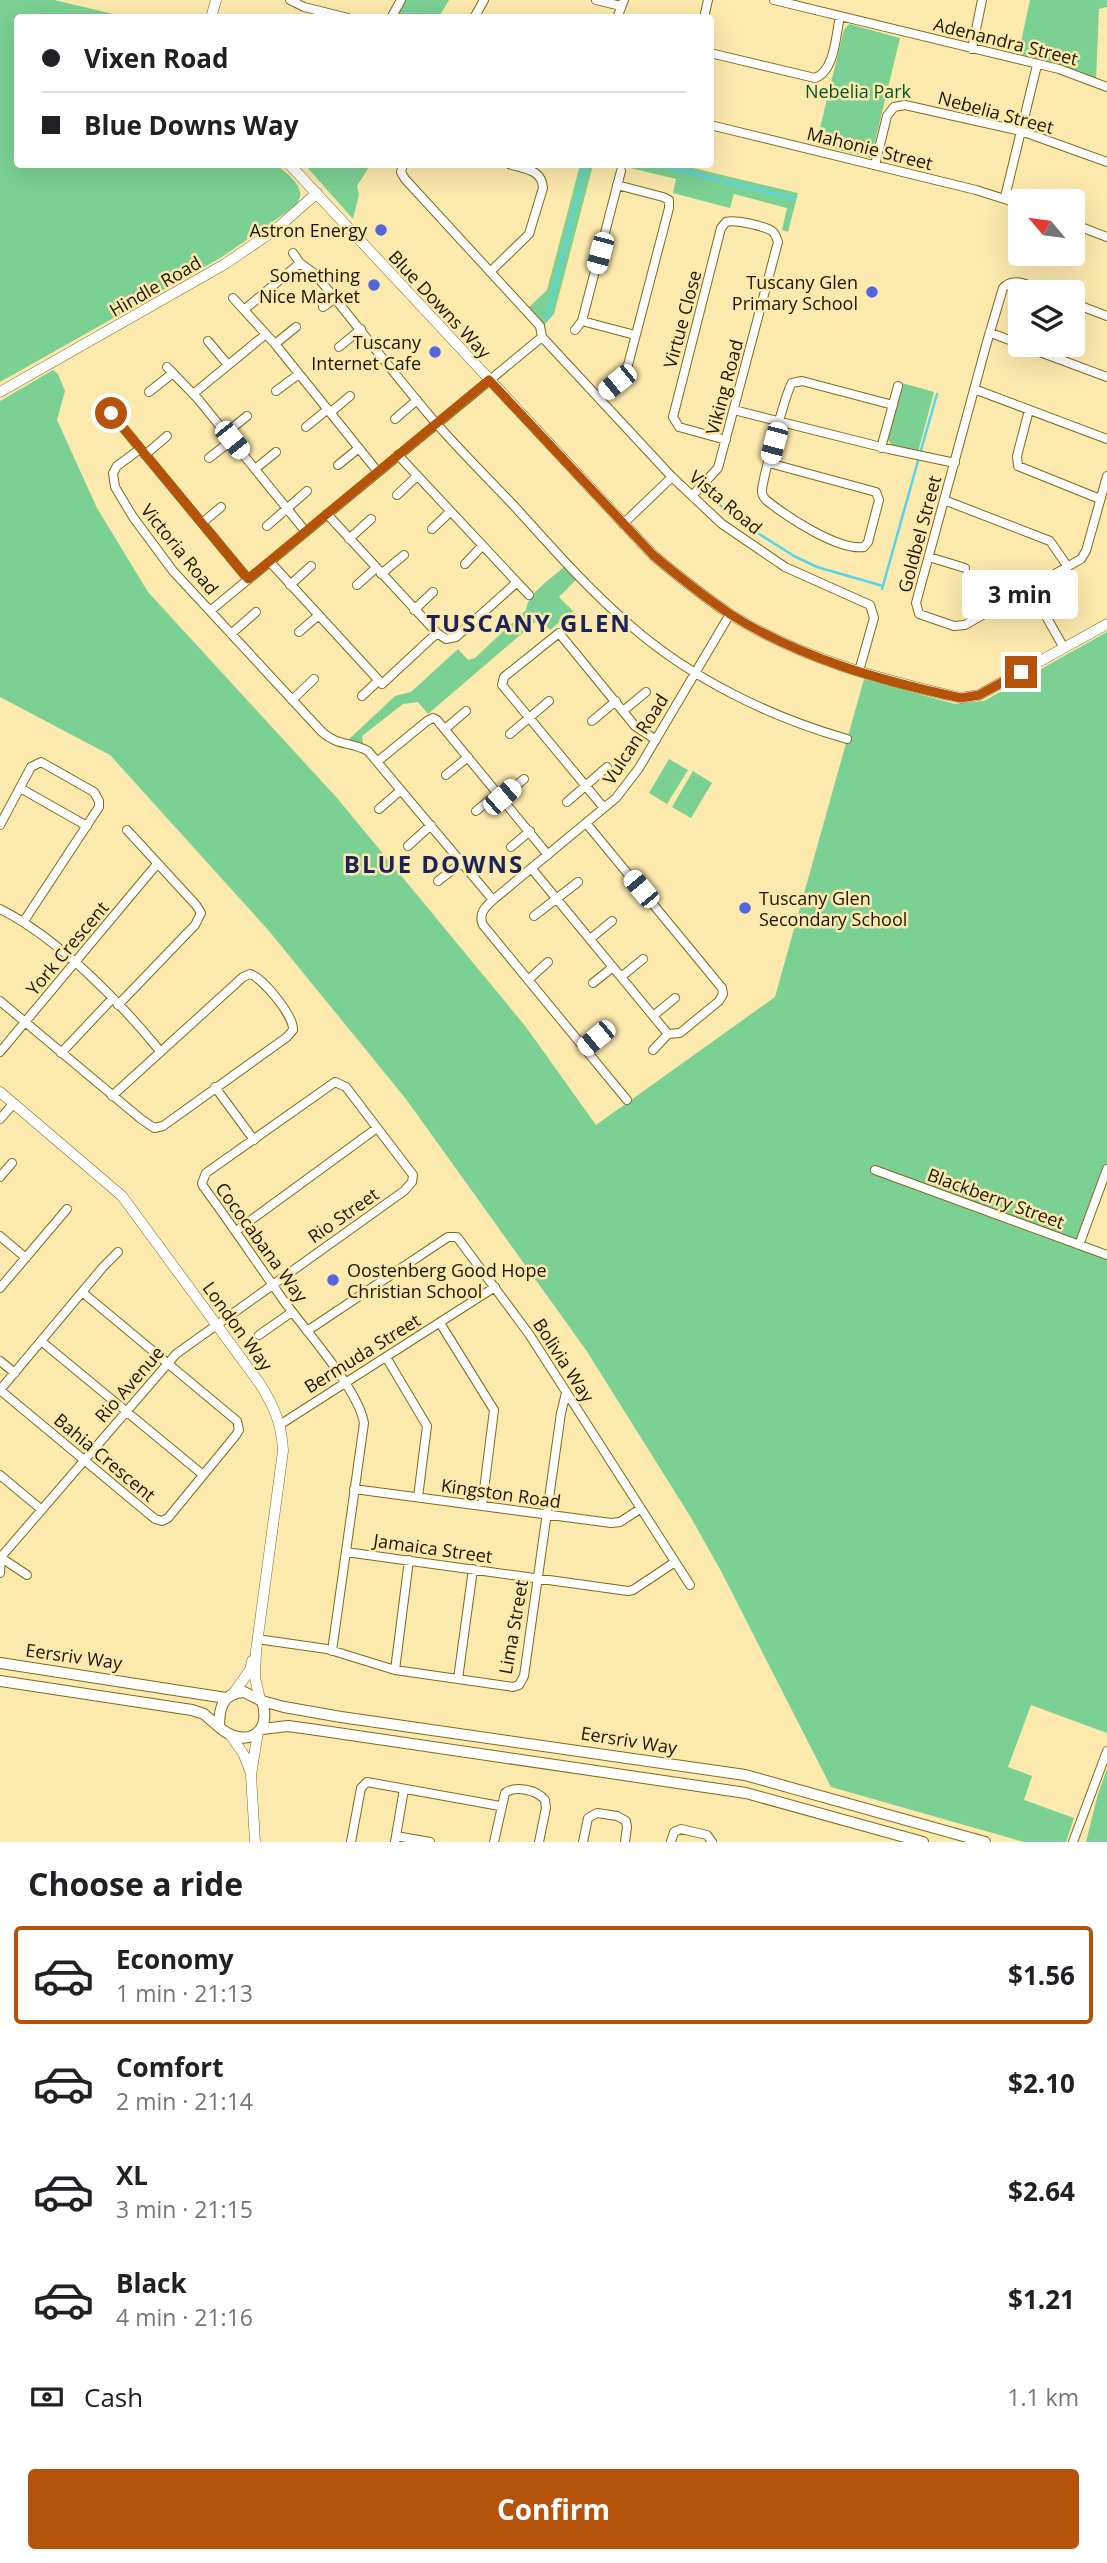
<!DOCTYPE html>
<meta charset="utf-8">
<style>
:root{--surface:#fff;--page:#f2f2f2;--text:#202124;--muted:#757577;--line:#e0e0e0;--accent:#b45309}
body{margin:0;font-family:"Open Sans",sans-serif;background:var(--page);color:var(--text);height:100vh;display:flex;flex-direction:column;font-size:26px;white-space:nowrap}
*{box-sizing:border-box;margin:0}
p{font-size:23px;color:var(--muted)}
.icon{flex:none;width:38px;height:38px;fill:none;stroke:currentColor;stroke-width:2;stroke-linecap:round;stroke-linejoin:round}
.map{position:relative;height:1842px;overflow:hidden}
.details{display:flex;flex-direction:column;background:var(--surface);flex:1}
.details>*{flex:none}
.guide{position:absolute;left:14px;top:14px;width:700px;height:154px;border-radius:7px;box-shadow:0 7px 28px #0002;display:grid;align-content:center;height:154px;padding:0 28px;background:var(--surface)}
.needle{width:46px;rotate:299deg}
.tools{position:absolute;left:1008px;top:189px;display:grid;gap:14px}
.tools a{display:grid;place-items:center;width:77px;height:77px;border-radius:7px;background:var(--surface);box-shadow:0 7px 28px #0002;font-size:35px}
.end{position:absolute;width:32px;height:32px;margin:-16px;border:9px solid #b45309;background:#fff;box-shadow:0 0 0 4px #fff}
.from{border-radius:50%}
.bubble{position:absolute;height:49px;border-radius:7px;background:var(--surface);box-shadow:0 7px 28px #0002;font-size:23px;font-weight:700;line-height:49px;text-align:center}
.car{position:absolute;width:21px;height:42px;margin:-21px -10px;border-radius:9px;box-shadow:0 0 5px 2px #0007;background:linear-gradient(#fff 24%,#345 0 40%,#fff 0 76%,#345 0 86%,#fff 0)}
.guide b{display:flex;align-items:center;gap:24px;height:66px;font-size:26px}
.guide b+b{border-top:2px solid var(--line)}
.guide i{width:18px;height:18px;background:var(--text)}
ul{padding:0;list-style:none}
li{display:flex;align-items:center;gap:21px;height:98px;margin:0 14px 10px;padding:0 14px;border:4px solid transparent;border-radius:7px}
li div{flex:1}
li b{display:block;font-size:26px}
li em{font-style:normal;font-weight:700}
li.active{border-color:var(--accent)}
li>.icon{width:63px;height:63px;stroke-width:1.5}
h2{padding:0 28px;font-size:32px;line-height:84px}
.pay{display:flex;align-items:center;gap:18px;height:77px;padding:0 28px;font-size:26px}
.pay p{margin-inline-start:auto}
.action{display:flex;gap:14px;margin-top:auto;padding:14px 28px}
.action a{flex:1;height:80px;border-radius:7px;background:var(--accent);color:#fff;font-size:28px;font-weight:700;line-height:80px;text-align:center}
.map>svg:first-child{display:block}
</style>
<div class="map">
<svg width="1107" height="1842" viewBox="0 0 1107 1842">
<rect width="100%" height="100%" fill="#fce9ad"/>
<path fill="#7bd194" d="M 0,0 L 54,0 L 126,17 L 18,18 L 18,164 L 277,165 C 289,176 310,189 295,206 L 222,257 L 0,382 Z
M 405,0 L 449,0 L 439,17 L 395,18 Z
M 1030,0 L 1107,0 L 1107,7 L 1099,9 L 1096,80 L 1018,56 Z
M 849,24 L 900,38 L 871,158 L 816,144 L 844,30 Z
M 305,165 L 370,165 L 357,186 L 359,195 L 353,219 Z
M 580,165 L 593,165 L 554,314 L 544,325 L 528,308 L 547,290 Z
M 618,165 L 680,165 L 798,193 L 788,232 L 782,230 L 787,208 L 734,194 L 730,208 L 673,193 L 676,179 Z
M 53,370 L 58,374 L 65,391 L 57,420 L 97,508 L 148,592 L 337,798 L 526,1027 L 596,1125 L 775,997 L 864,679 L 955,704 L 984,701 L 1107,632 L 1107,1179 L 1080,1244 L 1107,1254 L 1107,1733 L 1031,1705 L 1008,1767 L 1032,1776 L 1024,1800 L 1074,1818 L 1066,1842 L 1024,1842 L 831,1787 L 721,1571 L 690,1516 L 586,1350 L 406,1099 L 269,931 L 110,755 L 0,697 L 0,401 Z
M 902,383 L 934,392 L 918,452 L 893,447 L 887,438 Z
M 565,566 L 577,579 L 559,597 L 573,611 L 550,630 L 540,618 L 428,714 L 418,702 L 403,704 L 362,736 L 363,743 L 347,741 L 395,696 L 411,692 L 458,649 L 468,660 L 475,658 L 526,610 C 527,594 552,578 565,566 Z
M 669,759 L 688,770 L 667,804 L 649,793 Z
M 693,771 L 712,783 L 691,818 L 672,807 Z
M 1107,1769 L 1107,1842 L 1086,1842 L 1098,1794 Z"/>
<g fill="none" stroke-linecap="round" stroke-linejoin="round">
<path stroke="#55d5ec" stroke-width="2.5" d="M 655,164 L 795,199
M 547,318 L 586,164
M 921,450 L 937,394
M 705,494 L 753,530 L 794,556 L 817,567 L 883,586
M 882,589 L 918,461"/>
<g stroke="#806a19" stroke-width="10">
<path id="minor" d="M 290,0 L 304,7 L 348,18
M 596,0 L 621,6
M 774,0 L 1059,69 L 1107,87
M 391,18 L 401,0
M 474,18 L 484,0
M 617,18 L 624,0
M 704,18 L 708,0
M 972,49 L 982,0
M 710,53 L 815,78 C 835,71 836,34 840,16
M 710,125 L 976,190 L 1020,204
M 403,164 L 401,172 L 405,179 L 540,326 L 542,337 L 672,477 L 722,524 L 785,567 L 870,605 L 874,618 L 859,671
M 875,165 L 887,116 L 894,107 L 905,105 L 1021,131 L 1107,162
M 1005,197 L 1037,65
M 1073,224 L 1107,237
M 293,253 L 300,263 L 315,274 C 353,320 390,369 429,415 C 456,447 487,477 516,508 C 553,549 589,590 631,626 C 692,679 770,717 847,739
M 490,272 L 529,234 L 543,188 C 542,169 524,169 509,164
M 1045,292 C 1032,287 1014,275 1003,288 L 987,342 L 916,603 L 919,614 L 954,626 L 965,625 L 1081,559 L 1086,551 L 1107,476
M 233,298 L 275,344 L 378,472
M 1073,303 L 1107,316
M 323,307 L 335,298
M 245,309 L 300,263
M 582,321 L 635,335
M 575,330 L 582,321 L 621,171
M 991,333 L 1020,344
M 208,341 L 228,365
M 275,344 L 296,327
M 1021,345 L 1107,377
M 339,347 L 361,329
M 167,367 L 198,399 L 306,532
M 974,389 L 1107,439
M 276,391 L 299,374
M 149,392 L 173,373
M 193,394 L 266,334
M 598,397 L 617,382 L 628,365 L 669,208 L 669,200 L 663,197 L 617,185
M 734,410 L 889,449 L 955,463
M 1029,410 L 1017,456 L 1018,466 L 1100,499
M 331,412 L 350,396
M 111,413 L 248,579
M 395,419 L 417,400
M 306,427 L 328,409
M 226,433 L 247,416
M 881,448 L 898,386
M 140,449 L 117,466 L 113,473 L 115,487 L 133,517 L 173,571 L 322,732 C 339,747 350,741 368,751 L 493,900
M 145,455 L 167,436
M 398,455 L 529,595
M 209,458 L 232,440
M 769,463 L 876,492 L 879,500 L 868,542 L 864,547 C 838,551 786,516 766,500 C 763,496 762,495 762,490 C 763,478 786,391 792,383 L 802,381 L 893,405
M 338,465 L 359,448
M 255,469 L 276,452
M 397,495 L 417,476
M 692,496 L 718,468 L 778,242 C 776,237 776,234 772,231 C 764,226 734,219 726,222 L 721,228 L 673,417 L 679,427 L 726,440
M 944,500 L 1050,541 L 1068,567
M 327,514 L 437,633 L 446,639 L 456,637 L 516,583
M 202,523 L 221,507
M 623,524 L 672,477
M 267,526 L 307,491
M 432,529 L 450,512
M 349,539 L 371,519
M 929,557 L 965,568
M 270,562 L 382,684 L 437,633
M 465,564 L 482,546
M 381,574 L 404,555
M 290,585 L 311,566
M 357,585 L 376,568
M 1030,588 L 1064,648
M 414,610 L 433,592
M 210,611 L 542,337
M 299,632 L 319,615
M 231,634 L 256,612
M 362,696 L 378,681
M 292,700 L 314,679
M 623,711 L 646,692
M 592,721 L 616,701
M 445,729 L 466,711
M 510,734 L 549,701
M 378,761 L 427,721 L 433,718 L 437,720 L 548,855
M 446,775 L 468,757
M 20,788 L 87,826
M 502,798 L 524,779
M 567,802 L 607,767
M 604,808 L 502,685 L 504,677 L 559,633 L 635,726 L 656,740
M 379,809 L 401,790
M 476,811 L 498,793
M 586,823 L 722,988 L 723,994 L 719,1001 L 680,1033 L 668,1034 L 653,1050
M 0,825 L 31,767 L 41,762 L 94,792 L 99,801 L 99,807 L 24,921
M 408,846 L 431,825
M 511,847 L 530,831
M 532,869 L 668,1034
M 438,881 L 461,863
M 0,909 C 58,938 119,1001 160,1051
M 534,916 L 578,882
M 590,939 L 612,921
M 621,977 L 643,959
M 528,980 L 548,962
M 593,983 L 613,967
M 0,1001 L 141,1119 L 154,1128 L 163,1126 L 287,1037 L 293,1030 C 294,1016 263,978 250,974 L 243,977 L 112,1096
M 118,1005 L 195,925 L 201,913 L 196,905 L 127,830
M 653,1016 L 675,998
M 584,1048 L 607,1029
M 0,1052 L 157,864
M 61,1053 L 112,999
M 215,1087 L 254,1140
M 627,1100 L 483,925 C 478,914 485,907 493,900 L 616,798 L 639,768 L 730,614
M 0,1119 L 14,1103
M 875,1170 L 1107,1255
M 0,1177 L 12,1163
M 236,1231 L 377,1128
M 0,1236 L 26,1258
M 1079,1245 L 1107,1169
M 0,1288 L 67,1209
M 440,1323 L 494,1410 L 482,1506
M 307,1331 L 448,1237 L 457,1237 L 529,1334 L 690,1585
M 259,1335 L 292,1312
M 41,1341 L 202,1474
M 386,1357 L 427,1426 L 418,1497
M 0,1361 L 15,1373
M 0,1390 L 155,1519 L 162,1521 L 168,1518 L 236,1435 L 239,1430 L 237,1421 L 82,1292
M 0,1390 L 103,1267 L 118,1252
M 281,1424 L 495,1287
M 0,1475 L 42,1510
M 354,1489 L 611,1523 L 620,1522 L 640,1509
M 346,1552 L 628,1591 L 633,1590 L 675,1562
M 0,1557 L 27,1575
M 0,1573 L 1,1557 L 176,1354 L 404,1191 L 412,1182 L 413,1175 L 346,1087 L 335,1082 L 206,1173 L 202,1183 L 203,1186 C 231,1224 257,1263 284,1301 C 306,1331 358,1389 364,1423 L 332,1651
M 257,1639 L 327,1649 L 395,1670 L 513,1687 L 519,1685 L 524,1676 L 561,1413 L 566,1393
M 395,1670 L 409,1560
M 458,1679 L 473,1569
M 396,1836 L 430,1842
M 351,1842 L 361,1788 L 367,1782 L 500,1806
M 395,1842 L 404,1789
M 494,1842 L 505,1793 C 515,1785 537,1790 545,1800 L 546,1808 L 539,1842
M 583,1842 L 588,1818 L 597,1813 L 617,1816 L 626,1821 L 627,1827 L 625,1842
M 671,1842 L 674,1832 L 681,1829 L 707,1835 L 712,1842
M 1073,1842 L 1107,1751"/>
</g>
<g stroke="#806a19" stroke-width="11">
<path id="tertiary" d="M 211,18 L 216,0
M 289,164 L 653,555 C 678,576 703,596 730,614 C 799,658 882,680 961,698 L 979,695 L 1107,624
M 0,392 L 225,264 L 275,230 L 317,193
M 0,1092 L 122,1196 L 260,1384 C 274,1406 282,1425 283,1451 L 256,1651 L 255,1678 L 260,1699
M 233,1694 L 250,1670 L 252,1661
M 231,1736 L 244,1755 L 250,1771
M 255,1842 L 251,1775 L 258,1732"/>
</g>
<g stroke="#806a19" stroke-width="12">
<path id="secondary" d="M 0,1663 L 226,1698
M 0,1681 L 192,1710 L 204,1714 L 219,1727
M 244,1692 L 262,1701 C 273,1735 244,1749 219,1727 C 219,1709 222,1693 244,1692 Z
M 262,1701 L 284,1707 L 341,1717 L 745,1775 L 985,1842
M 262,1729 L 288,1726 L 310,1729 L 746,1793 L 923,1842"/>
</g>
<use href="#minor" stroke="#fff" stroke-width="8"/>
<use href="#tertiary" stroke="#fff" stroke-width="10"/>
<use href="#secondary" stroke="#fff" stroke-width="10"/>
</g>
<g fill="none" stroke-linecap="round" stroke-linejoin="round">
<path stroke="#b45309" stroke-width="9" d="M 111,413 L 248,579 L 489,380 L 653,555 C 678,576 703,596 730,614 C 799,658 882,681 961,698 L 979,695 L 1021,672"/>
</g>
<g fill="#5366dc" stroke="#fce9ad" stroke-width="2.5">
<circle cx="381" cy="230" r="7"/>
<circle cx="374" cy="285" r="7"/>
<circle cx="872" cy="292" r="7"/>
<circle cx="435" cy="352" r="7"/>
<circle cx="745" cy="908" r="7"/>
<circle cx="333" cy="1280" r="7"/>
</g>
<g text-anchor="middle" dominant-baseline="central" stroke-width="5" stroke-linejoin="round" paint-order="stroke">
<g font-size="18" fill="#1c1501" stroke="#fce9ad">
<text transform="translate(1006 41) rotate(14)">Adenandra Street</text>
<text transform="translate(996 112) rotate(15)">Nebelia Street</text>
<text transform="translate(870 148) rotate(14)">Mahonie Street</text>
<text transform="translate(155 286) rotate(-30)">Hindle Road</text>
<text transform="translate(440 304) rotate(47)">Blue Downs Way</text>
<text transform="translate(682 319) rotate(-75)">Virtue Close</text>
<text transform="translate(724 387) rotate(-75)">Viking Road</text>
<text transform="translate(726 502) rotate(40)">Vista Road</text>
<text transform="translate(919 534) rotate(-75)">Goldbel Street</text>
<text transform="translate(180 549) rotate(51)">Victoria Road</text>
<text transform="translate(635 739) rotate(-57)">Vulcan Road</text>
<text transform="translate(67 948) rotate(-50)">York Crescent</text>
<text transform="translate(996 1198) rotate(20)">Blackberry Street</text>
<text transform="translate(343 1215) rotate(-35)">Rio Street</text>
<text transform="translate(262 1242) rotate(54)">Cococabana Way</text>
<text transform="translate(238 1326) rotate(54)">London Way</text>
<text transform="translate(362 1353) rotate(-32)">Bermuda Street</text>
<text transform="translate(564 1360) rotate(57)">Bolivia Way</text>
<text transform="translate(129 1384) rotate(-49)">Rio Avenue</text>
<text transform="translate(105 1457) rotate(40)">Bahia Crescent</text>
<text transform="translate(501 1493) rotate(8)">Kingston Road</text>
<text transform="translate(433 1548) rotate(8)">Jamaica Street</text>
<text transform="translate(513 1627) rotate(-80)">Lima Street</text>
<text transform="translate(74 1656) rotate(8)">Eersriv Way</text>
<text transform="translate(629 1740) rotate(9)">Eersriv Way</text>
</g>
<g font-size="18" fill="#005628" stroke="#fce9ad">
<text x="858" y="91">Nebelia Park</text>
</g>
<g font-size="18" fill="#1c1501" stroke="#fce9ad" text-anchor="end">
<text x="367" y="230">Astron Energy</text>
<text x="360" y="275">Something<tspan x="360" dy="21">Nice Market</tspan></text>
<text x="858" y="282">Tuscany Glen<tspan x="858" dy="21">Primary School</tspan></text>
<text x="421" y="342">Tuscany<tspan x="421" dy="21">Internet Cafe</tspan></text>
<text x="759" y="898" text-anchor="start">Tuscany Glen<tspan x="759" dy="21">Secondary School</tspan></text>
<text x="347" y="1270" text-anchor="start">Oostenberg Good Hope<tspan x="347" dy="21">Christian School</tspan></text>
</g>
<g font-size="24" font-weight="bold" letter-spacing="2" fill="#1b235b" stroke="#fce9ad">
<text x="529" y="622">TUSCANY GLEN</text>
<text x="434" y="863">BLUE DOWNS</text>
</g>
</g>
</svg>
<div class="tools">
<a><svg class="needle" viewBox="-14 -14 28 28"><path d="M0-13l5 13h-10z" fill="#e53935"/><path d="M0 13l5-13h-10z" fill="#757577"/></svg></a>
<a><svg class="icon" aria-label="layers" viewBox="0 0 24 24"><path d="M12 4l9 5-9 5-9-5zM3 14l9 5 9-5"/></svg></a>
</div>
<i class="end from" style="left:111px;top:413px"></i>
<i class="end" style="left:1021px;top:672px"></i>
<div class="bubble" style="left:962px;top:570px;width:116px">3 min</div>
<i class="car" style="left:600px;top:253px;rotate:195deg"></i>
<i class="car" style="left:617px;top:382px;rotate:231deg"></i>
<i class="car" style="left:232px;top:440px;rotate:141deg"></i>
<i class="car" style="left:774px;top:443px;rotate:195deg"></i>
<i class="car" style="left:502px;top:797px;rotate:49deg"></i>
<i class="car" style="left:641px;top:889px;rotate:320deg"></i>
<i class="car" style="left:596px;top:1038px;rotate:230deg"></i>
<div class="guide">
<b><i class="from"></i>Vixen Road</b>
<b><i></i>Blue Downs Way</b>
</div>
</div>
<section class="details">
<h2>Choose a ride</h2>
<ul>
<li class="active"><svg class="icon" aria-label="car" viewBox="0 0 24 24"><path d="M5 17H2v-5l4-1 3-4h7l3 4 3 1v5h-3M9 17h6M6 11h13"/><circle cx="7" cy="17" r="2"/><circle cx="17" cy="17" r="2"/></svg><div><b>Economy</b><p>1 min · 21:13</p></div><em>$1.56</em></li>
<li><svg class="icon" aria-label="car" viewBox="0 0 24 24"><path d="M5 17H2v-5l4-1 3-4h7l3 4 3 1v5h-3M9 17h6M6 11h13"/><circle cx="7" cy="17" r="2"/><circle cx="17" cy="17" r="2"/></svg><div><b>Comfort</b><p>2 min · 21:14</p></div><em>$2.10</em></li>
<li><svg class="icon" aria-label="car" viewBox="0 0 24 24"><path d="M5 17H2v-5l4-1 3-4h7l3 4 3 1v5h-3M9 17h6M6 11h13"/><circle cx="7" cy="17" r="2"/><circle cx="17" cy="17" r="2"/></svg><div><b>XL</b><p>3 min · 21:15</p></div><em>$2.64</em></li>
<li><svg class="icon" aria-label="car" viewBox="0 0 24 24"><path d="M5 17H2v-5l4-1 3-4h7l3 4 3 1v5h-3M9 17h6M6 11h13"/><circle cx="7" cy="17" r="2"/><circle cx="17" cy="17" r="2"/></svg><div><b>Black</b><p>4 min · 21:16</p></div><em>$1.21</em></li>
</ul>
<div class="pay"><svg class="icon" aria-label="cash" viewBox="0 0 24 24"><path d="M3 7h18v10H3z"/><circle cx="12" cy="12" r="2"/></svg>Cash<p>1.1 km</p></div>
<div class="action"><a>Confirm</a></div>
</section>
